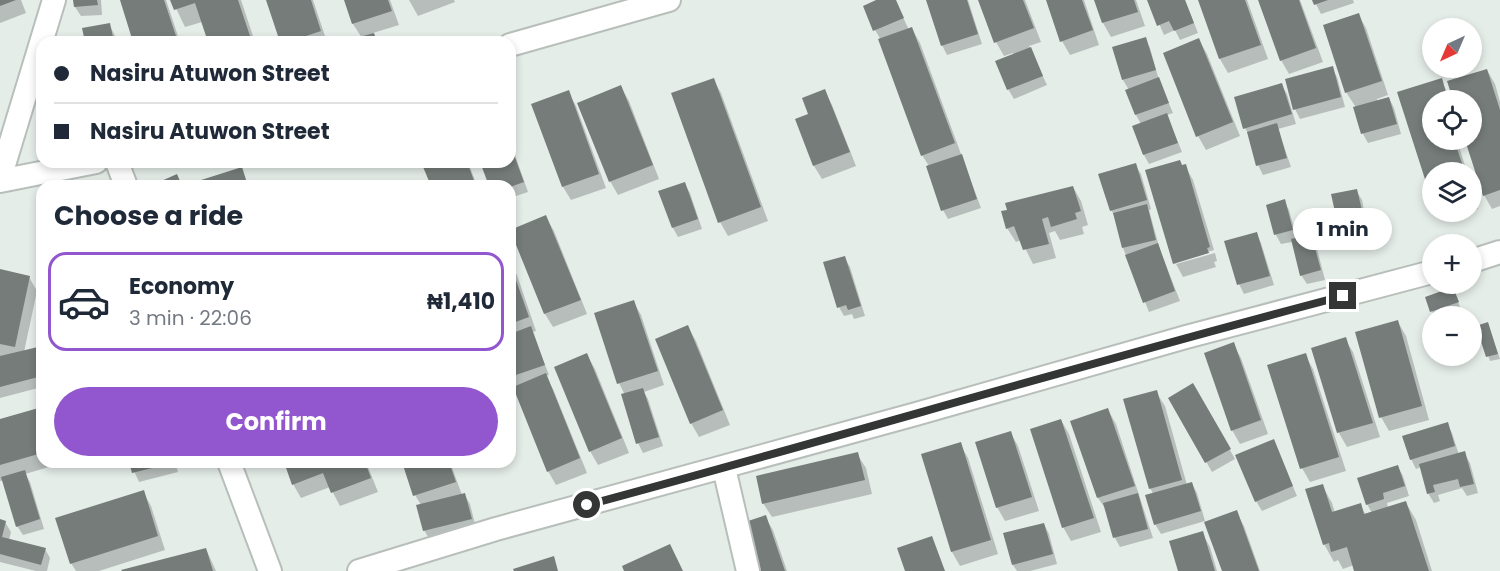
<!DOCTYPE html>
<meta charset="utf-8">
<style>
:root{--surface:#fff;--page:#f2f2f3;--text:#1f2937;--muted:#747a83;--line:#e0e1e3;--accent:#9257ce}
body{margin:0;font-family:Poppins,sans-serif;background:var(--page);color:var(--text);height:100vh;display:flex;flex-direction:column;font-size:22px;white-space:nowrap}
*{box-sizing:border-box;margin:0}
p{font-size:20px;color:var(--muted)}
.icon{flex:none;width:33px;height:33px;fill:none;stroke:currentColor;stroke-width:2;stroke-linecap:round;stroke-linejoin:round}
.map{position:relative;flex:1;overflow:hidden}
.drawer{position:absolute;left:36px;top:180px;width:480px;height:288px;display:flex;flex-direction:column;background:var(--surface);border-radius:18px;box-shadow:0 3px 9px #0003}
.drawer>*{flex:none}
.hud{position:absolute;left:36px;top:36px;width:480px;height:132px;border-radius:18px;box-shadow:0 3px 9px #0003;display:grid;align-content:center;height:132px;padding:0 18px;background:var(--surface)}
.needle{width:39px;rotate:224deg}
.controls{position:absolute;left:1422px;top:18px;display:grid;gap:12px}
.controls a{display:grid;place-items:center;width:60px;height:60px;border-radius:50%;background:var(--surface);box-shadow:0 3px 9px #0003;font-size:30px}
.end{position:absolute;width:27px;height:27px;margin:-14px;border:8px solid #333635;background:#fff;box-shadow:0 0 0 3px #fff}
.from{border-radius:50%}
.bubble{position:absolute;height:42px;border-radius:21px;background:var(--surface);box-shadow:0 3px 9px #0003;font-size:20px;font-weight:700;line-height:42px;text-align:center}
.hud b{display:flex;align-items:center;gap:21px;height:57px;font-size:22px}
.hud b+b{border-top:2px solid var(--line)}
.hud i{width:15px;height:15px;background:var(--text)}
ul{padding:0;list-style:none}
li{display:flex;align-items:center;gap:18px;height:99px;margin:0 12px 9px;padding:0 6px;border:3px solid var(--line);border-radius:18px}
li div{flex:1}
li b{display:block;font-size:22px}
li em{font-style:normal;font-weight:700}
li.on{border-color:var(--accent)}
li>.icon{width:54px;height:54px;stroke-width:1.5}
h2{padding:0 18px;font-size:27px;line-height:72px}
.cta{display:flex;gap:12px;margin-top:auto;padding:12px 18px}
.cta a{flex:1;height:69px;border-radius:36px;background:var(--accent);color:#fff;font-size:24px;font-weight:700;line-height:69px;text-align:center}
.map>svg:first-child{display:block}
</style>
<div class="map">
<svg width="1500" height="571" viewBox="0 0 1500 571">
<rect width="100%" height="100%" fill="#e5ede9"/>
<path fill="#0003" d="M 0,0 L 21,0 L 26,13 L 0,23 Z
M 74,0 L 101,0 L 102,15 L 81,16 L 75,7 Z
M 121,0 L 166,0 L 180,42 L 135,42 Z
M 172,0 L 241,0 L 255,42 L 209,42 L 202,22 L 185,27 Z
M 267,0 L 313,0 L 327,42 L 281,42 Z
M 345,0 L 390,0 L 399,25 L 373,33 L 378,42 L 349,42 L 362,38 L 353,24 Z
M 409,0 L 454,0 L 455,2 L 418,16 Z
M 880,0 L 895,0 L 909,30 L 912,29 L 920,43 L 981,208 L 948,219 L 943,210 L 929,166 L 922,155 L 881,40 L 875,30 Z
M 927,0 L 968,0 L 982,44 L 947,55 L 942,45 Z
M 979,0 L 1025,0 L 1041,42 L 1029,46 L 1047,85 L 1014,99 L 1008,89 L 1014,55 L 1013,53 L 1004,56 L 996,42 Z
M 1047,0 L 1084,0 L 1099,45 L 1070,55 L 1062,41 Z
M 1096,0 L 1136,0 L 1145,26 L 1111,37 L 1103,23 Z
M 1149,0 L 1185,0 L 1198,33 L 1180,40 L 1175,30 L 1164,35 Z
M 1199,0 L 1247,0 L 1268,59 L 1228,73 L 1220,59 Z
M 1262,0 L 1300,0 L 1323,62 L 1289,74 L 1281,60 Z
M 1314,0 L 1353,0 L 1354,3 L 1321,14 Z
M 1358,14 L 1366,28 L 1388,95 L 1377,99 L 1377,102 L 1389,98 L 1394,108 L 1401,134 L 1368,143 L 1363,134 L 1355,106 L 1346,92 Z
M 109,24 L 118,42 L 86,42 Z
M 1145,39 L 1150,48 L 1159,80 L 1173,113 L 1167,115 L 1182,152 L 1149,164 L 1144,155 L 1141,124 L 1136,115 L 1127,90 L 1129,90 L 1123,80 Z
M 1199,40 L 1207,54 L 1240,136 L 1206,150 L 1198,136 Z
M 1332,68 L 1337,77 L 1345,107 L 1300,119 L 1295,109 Z
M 1487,70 L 1495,84 L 1500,102 L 1500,206 L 1492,209 L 1484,195 L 1467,140 L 1472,140 L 1472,100 L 1455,100 L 1449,82 Z
M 713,79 L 721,93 L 768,221 L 728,236 L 720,222 Z
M 1441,80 L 1451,100 L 1432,100 L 1432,140 L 1457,140 L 1467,172 L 1432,172 L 1432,198 L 1399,93 Z
M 1281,84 L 1287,94 L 1296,124 L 1278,129 L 1291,167 L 1263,175 L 1258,165 L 1250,137 L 1245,128 Z
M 621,87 L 629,101 L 659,179 L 618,195 L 610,181 Z
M 824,91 L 832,105 L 856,166 L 822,179 L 814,166 L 797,120 L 810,115 Z
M 568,92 L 576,106 L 606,188 L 571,200 L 563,187 Z
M 510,141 L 528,192 L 510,198 L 510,186 L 482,162 L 510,162 Z
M 246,162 L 270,162 L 249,168 Z
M 423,162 L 468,162 L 477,186 L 432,186 Z
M 1135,165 L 1141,174 L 1151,209 L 1149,210 L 1160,250 L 1180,301 L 1149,312 L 1123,248 L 1116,218 L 1111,210 Z
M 1185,166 L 1193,180 L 1214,250 L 1176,261 L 1176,264 L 1175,263 L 1182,167 Z
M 684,183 L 690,193 L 702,229 L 678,237 L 673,228 Z
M 1073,187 L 1081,201 L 1088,225 L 1082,227 L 1084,234 L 1060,240 L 1055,231 L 1049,233 L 1056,258 L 1033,264 L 1021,240 L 1016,242 L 1007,228 Z
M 1472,187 L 1478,209 L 1472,211 Z
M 1356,190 L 1362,200 L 1367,225 L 1343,230 L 1338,220 Z
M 1284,201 L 1289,210 L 1297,239 L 1311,236 L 1316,245 L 1325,280 L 1307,284 L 1301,275 L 1292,242 L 1281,244 L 1276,235 L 1268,206 Z
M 1438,212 L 1469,212 L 1443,219 Z
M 546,217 L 554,231 L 587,314 L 553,327 L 545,314 L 512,231 Z
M 1256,233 L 1261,243 L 1274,285 L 1244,294 L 1239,284 Z
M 1215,253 L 1217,261 L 1214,262 L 1216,267 L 1183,277 L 1176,264 Z
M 844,257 L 850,267 L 865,316 L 854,319 L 852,314 L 844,316 L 839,307 Z
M 510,264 L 517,275 L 536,331 L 532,332 L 549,375 L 545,376 L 553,389 L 587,473 L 556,485 L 548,471 L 514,387 L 511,388 L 510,386 Z
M 0,271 L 29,277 L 37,291 L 24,352 L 37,349 L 42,357 L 42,387 L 0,398 L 0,358 L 4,357 L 0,356 Z
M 1455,293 L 1460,307 L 1434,315 L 1432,311 Z
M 633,301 L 641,315 L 664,385 L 644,392 L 648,399 L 663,446 L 643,453 L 638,443 L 625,395 L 619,383 Z
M 1398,322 L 1406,336 L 1429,420 L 1389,431 L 1381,417 Z
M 1488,324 L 1500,359 L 1490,361 L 1478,327 Z
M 688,327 L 696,341 L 730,425 L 699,437 L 691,423 Z
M 1345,339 L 1353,352 L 1380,437 L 1347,447 L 1339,433 L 1313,349 Z
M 1233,344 L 1241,358 L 1268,434 L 1240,444 L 1232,430 Z
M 587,355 L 595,369 L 629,453 L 598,465 L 590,451 Z
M 1305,355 L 1313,369 L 1346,471 L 1310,482 L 1302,468 Z
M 1193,385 L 1235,459 L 1212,472 L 1170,398 Z
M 1156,392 L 1165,406 L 1187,485 L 1192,484 L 1197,493 L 1205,521 L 1161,534 L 1155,524 L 1154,495 L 1150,488 Z
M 42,409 L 42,462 L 66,462 L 25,474 L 30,482 L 44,529 L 23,535 L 17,526 L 4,480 L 0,481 L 0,420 Z
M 1108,410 L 1116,424 L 1153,538 L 1120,547 L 1115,538 L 1107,511 L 1098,498 Z
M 1061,420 L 1069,434 L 1101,532 L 1071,541 L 1063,527 Z
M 1447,424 L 1452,433 L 1459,455 L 1464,453 L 1470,463 L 1478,493 L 1467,496 L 1462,488 L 1438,495 L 1440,501 L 1434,503 L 1428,493 L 1421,467 L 1416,469 L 1411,459 Z
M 1010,432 L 1018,446 L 1039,511 L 1005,521 L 997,507 Z
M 960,444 L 968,458 L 998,554 L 960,566 L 952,552 L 923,455 Z
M 1278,451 L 1297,496 L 1262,511 L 1256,501 Z
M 857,454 L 866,468 L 872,494 L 772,517 L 763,503 Z
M 130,462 L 175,462 L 178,472 L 139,482 Z
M 285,462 L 366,462 L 378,492 L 340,506 L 330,487 L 301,498 L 293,484 Z
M 403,462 L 450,462 L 462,495 L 464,494 L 470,504 L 476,528 L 430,540 L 424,530 L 421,505 L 415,495 Z
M 1398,467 L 1403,476 L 1409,496 L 1387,503 L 1388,508 L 1406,503 L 1416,520 L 1432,571 L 1356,571 L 1354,565 L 1343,569 L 1338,560 L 1334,562 L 1324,544 L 1322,485 L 1332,503 L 1335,513 L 1360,505 L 1366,515 L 1372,513 L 1367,504 Z
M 143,492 L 151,506 L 165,550 L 99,571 L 76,571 L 71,563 Z
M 1236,512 L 1244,526 L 1260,571 L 1224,571 Z
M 765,517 L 773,530 L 787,571 L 763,571 Z
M 0,521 L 5,522 L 11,532 L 9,540 L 45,549 L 50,558 L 47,571 L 36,571 L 0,562 Z
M 1044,524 L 1049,534 L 1057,564 L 1030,571 L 1017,571 L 1013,565 Z
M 1202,533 L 1210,547 L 1217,571 L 1179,571 Z
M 206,549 L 216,571 L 124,571 Z"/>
<path fill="#757c79" d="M 0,0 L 16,0 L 0,6 Z
M 73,0 L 97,0 L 98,5 L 74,7 Z
M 120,0 L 164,0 L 178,42 L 133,42 Z
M 170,0 L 238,0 L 252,42 L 208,42 L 195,3 L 174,10 Z
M 266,0 L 311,0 L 321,31 L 288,42 L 280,42 Z
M 344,0 L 388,0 L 392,11 L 352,24 Z
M 876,0 L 896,0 L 904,18 L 873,31 L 863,6 Z
M 926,0 L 967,0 L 978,34 L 941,46 Z
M 978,0 L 1023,0 L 1034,28 L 994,43 Z
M 1046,0 L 1082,0 L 1093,30 L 1060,42 Z
M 1094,0 L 1134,0 L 1138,12 L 1102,23 Z
M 1147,0 L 1185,0 L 1194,23 L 1174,31 L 1169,21 L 1157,26 Z
M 1198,0 L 1245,0 L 1261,45 L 1219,59 Z
M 1258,0 L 1299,0 L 1316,48 L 1280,61 Z
M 1312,0 L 1328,0 L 1314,5 Z
M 1359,13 L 1382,81 L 1345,93 L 1323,25 Z
M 110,23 L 114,42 L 85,42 L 82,28 Z
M 912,27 L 955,143 L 921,156 L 878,39 Z
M 374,33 L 377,42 L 346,42 L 345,41 Z
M 1146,37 L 1156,70 L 1122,80 L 1112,47 Z
M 1199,38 L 1233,122 L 1196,137 L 1163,53 Z
M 1031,47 L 1043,76 L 1007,90 L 995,61 Z
M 1333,66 L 1341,97 L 1293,110 L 1285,79 Z
M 1487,69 L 1500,110 L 1500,190 L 1483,196 L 1465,140 L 1472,140 L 1472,100 L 1453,100 L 1447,81 Z
M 1159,77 L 1169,103 L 1135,115 L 1125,90 Z
M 714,78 L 761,207 L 718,223 L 671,93 Z
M 1442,78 L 1447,96 L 1441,98 L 1442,100 L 1432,100 L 1432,140 L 1454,140 L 1465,172 L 1432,172 L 1432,201 L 1397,92 Z
M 1282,83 L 1292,114 L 1243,129 L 1234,97 Z
M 621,85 L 653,165 L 609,182 L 577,103 Z
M 825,89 L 850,152 L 813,166 L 795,119 L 808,114 L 802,98 Z
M 569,90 L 599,174 L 562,187 L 531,104 Z
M 1389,97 L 1397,124 L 1361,134 L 1353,107 Z
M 1167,113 L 1178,143 L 1143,155 L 1132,126 Z
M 1277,123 L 1287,158 L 1256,166 L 1247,132 Z
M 510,144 L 524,182 L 510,187 L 489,186 L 480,162 L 510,162 Z
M 962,154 L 977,199 L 941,211 L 926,166 Z
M 1180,160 L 1182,165 L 1186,164 L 1210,247 L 1207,248 L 1209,253 L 1173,264 L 1145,170 Z
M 421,162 L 467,162 L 476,186 L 431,186 Z
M 1136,163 L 1147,200 L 1110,211 L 1098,174 Z
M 242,167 L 248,186 L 199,186 L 198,181 Z
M 177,174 L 182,186 L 150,186 Z
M 685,182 L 698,219 L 672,228 L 658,191 Z
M 1073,186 L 1081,211 L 1075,213 L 1077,219 L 1051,227 L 1048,217 L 1042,219 L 1049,244 L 1023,250 L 1014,226 L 1006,229 L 1001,211 L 1007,210 L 1005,203 Z
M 1357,189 L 1363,215 L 1337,221 L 1331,194 Z
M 1285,199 L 1293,230 L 1274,235 L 1266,205 Z
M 1147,204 L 1156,240 L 1122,248 L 1113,213 Z
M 546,215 L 581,300 L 544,314 L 510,230 Z
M 1257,232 L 1270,276 L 1237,285 L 1224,241 Z
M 1311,234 L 1321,270 L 1300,276 L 1291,239 Z
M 1158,243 L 1175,291 L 1143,303 L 1125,255 Z
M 845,256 L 861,306 L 848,310 L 846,305 L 837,308 L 823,262 Z
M 510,263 L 529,317 L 510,324 Z
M 0,269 L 30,276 L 15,347 L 0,344 Z
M 1453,287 L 1459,302 L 1430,312 L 1425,297 Z
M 634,300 L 658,371 L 617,384 L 594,313 Z
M 1398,320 L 1422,406 L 1379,418 L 1355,332 Z
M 1488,322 L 1498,354 L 1486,357 L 1476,326 Z
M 688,325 L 723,410 L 690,424 L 655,339 Z
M 531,326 L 545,365 L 510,377 L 510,334 Z
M 1346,337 L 1373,423 L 1337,433 L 1311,348 Z
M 1234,342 L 1261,420 L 1231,431 L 1204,353 Z
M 38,347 L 42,363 L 42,376 L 0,387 L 0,356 Z
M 587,353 L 622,438 L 589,452 L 554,367 Z
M 1306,353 L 1339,457 L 1300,469 L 1267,365 Z
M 546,373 L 580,458 L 547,472 L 513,387 Z
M 1193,383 L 1231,449 L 1205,463 L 1168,398 Z
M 643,388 L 659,437 L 636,444 L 621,394 Z
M 1157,390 L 1182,480 L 1149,489 L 1123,399 Z
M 42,407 L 42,453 L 0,465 L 0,419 Z
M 1108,408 L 1135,486 L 1097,498 L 1070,421 Z
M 1061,419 L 1094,518 L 1062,528 L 1030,429 Z
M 1448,422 L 1455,446 L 1410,460 L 1402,436 Z
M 1011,431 L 1032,497 L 996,508 L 975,442 Z
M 1274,439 L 1293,486 L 1255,502 L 1235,455 Z
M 961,442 L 991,540 L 951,552 L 921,454 Z
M 1465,451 L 1474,484 L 1460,487 L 1458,479 L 1433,485 L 1435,492 L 1427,494 L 1419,464 Z
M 858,452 L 865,480 L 762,504 L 756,476 Z
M 129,462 L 172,462 L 172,463 L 132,473 Z
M 284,462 L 365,462 L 371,478 L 331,493 L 323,473 L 292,485 Z
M 402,462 L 449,462 L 456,482 L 413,496 Z
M 1398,465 L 1405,486 L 1383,493 L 1384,499 L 1366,505 L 1357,478 Z
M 25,470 L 40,519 L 16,527 L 1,477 Z
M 1192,482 L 1201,511 L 1154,525 L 1145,495 Z
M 1323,484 L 1332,512 L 1361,503 L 1364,514 L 1406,501 L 1429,571 L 1354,571 L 1347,547 L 1331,552 L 1329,543 L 1323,545 L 1305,489 Z
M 144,490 L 158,536 L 70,564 L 55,518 Z
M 465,493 L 472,519 L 423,531 L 416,505 Z
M 1138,493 L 1148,529 L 1113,538 L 1103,503 Z
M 1237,510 L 1259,571 L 1222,571 L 1204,522 Z
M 766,515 L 785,571 L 761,571 L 745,522 Z
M 0,519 L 6,521 L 2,537 L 46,548 L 41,565 L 0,554 Z
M 1044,523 L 1053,554 L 1012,565 L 1003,533 Z
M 1203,531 L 1215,571 L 1178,571 L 1169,541 Z
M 932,536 L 945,571 L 905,571 L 897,548 Z
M 670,544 L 683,571 L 624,571 L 622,566 Z
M 206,548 L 213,571 L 122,571 L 121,570 Z
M 554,556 L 558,571 L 514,571 L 513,569 Z"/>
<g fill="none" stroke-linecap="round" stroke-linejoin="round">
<g stroke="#b8bfbb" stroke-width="26">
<path id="minor" d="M 510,45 L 669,0
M 117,162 L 126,186
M 0,178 L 54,0
M 0,181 L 96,162
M 1472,261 L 1500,252
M 229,462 L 270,571
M 724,468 L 748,571
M 359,571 L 496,529 L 916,414 L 1186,337 L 1432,272"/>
</g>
<use href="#minor" stroke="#fff" stroke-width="22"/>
</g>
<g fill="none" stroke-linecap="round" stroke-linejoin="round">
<path stroke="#333635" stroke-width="8" d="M 587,505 C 840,437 1090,362 1343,296"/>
</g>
</svg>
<div class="controls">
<a><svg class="needle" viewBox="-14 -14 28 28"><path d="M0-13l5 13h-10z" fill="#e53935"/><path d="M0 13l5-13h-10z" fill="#747a83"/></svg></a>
<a><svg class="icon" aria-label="locate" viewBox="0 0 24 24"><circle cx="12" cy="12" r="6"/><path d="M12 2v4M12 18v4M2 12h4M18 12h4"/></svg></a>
<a><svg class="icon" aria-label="layers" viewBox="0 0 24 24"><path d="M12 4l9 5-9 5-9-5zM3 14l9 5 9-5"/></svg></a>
<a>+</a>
<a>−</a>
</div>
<i class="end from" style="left:587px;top:505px"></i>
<i class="end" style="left:1343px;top:296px"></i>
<div class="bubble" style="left:1293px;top:208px;width:99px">1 min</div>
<div class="hud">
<b><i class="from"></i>Nasiru Atuwon Street</b>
<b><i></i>Nasiru Atuwon Street</b>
</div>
<section class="drawer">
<h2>Choose a ride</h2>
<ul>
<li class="on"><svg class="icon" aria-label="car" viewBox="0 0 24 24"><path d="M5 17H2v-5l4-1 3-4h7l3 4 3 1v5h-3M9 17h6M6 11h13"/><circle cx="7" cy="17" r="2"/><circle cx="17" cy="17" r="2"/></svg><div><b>Economy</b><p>3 min · 22:06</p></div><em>₦1,410</em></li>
</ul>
<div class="cta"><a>Confirm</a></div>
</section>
</div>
